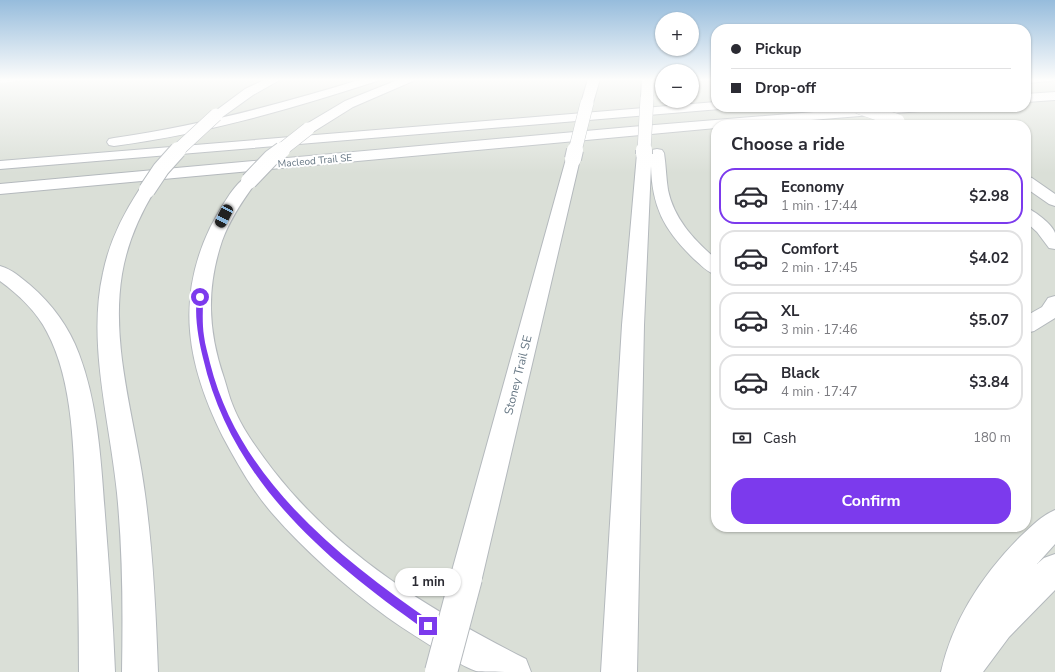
<!DOCTYPE html>
<meta charset="utf-8">
<style>
:root{--surface:#fff;--page:#f2f2f3;--text:#2b2b33;--muted:#7c7c81;--line:#e1e1e2;--accent:#7c3aed}
body{margin:0;font-family:"Nunito Sans",sans-serif;background:var(--page);color:var(--text);height:100vh;display:flex;flex-direction:column;font-size:15px;white-space:nowrap}
*{box-sizing:border-box;margin:0}
p{font-size:13px;color:var(--muted)}
.icon{flex:none;width:22px;height:22px;fill:none;stroke:currentColor;stroke-width:2;stroke-linecap:round;stroke-linejoin:round}
.map{position:relative;flex:1;overflow:hidden}
.side{position:absolute;left:711px;top:120px;width:320px;height:412px;display:flex;flex-direction:column;background:var(--surface);border-radius:16px;box-shadow:0 1px 3px #0004}
.side>*{flex:none}
.hud{position:absolute;left:711px;top:24px;width:320px;height:88px;border-radius:16px;box-shadow:0 1px 3px #0004;display:grid;align-content:center;height:88px;padding:0 20px;background:var(--surface)}
.buttons{position:absolute;left:655px;top:12px;display:grid;gap:8px}
.buttons a{display:grid;place-items:center;width:44px;height:44px;border-radius:50%;background:var(--surface);box-shadow:0 1px 3px #0004;font-size:20px}
.end{position:absolute;width:18px;height:18px;margin:-9px;border:5px solid #7c3aed;background:#fff;box-shadow:0 0 0 2px #fff}
.from{border-radius:50%}
.bubble{position:absolute;height:28px;border-radius:14px;background:var(--surface);box-shadow:0 1px 3px #0004;font-size:13px;font-weight:700;line-height:28px;text-align:center}
.car{position:absolute;width:12px;height:24px;margin:-12px -6px;border-radius:5px;box-shadow:0 0 3px 1px #0007;background:linear-gradient(#222 24%,#8ab4d8 0 40%,#222 0 76%,#8ab4d8 0 86%,#222 0)}
.hud b{display:flex;align-items:center;gap:14px;height:38px;font-size:15px}
.hud b+b{border-top:1px solid var(--line)}
.hud i{width:10px;height:10px;background:var(--text)}
ul{padding:0;list-style:none}
li{display:flex;align-items:center;gap:12px;height:56px;margin:0 8px 6px;padding:0 12px;border:2px solid var(--line);border-radius:16px}
li div{flex:1}
li b{display:block;font-size:15px}
li em{font-style:normal;font-weight:700}
li.active{border-color:var(--accent)}
li>.icon{width:36px;height:36px;stroke-width:1.5}
h2{padding:0 20px;font-size:18px;line-height:48px}
.pay{display:flex;align-items:center;gap:10px;height:44px;padding:0 20px;font-size:15px}
.pay p{margin-inline-start:auto}
.cta{display:flex;gap:8px;margin-top:auto;padding:8px 20px}
.cta a{flex:1;height:46px;border-radius:16px;background:var(--accent);color:#fff;font-size:16px;font-weight:700;line-height:46px;text-align:center}
.map>svg:first-child{display:block}
</style>
<div class="map">
<svg width="1055" height="672" viewBox="0 0 1055 672">
<rect width="100%" height="100%" fill="#fafaf8"/>
<path fill="#dadfd7" fill-rule="evenodd" d="M 32,79 L 662,79 L 662,101 L 692,101 L 692,79 L 716,79 L 716,107 L 1026,107 L 1026,79 L 1055,79 L 1055,672 L 0,672 L 0,83 ZM 716,125 L 1026,125 L 1026,527 L 716,527 Z"/>
<g fill="none" stroke-linecap="round" stroke-linejoin="round">
<g stroke="#b4b9bd" stroke-width="2">
<path id="highway" d="M 266,79 L 280,79 L 278,81 L 253,95 L 221,118 L 211,118 L 210,115 L 245,89 Z
M 362,79 L 379,79 L 377,81 C 291,109 204,134 114,146 L 109,145 L 107,142 L 109,139 L 114,138 C 199,126 281,104 362,79 Z
M 400,79 L 415,79 L 413,81 L 353,107 L 313,132 L 303,132 L 301,129 L 303,126 L 345,101 Z
M 588,79 L 600,79 L 593,103 L 591,106 L 583,106 L 581,103 Z
M 642,79 L 654,79 L 653,98 L 651,101 L 643,101 L 641,98 Z
M 1026,79 L 1053,79 L 1051,81 L 1026,83 Z
M 1055,92 L 1055,100 L 1026,102 L 1026,94 Z
M 716,102 L 716,107 L 722,107 L 720,109 L 0,169 L 0,161 Z
M 875,107 L 927,107 L 925,110 L 921,111 L 751,125 L 716,125 L 716,128 L 0,194 L 0,184 L 630,127 Z
M 657,149 L 662,150 L 664,153 C 666,165 666,178 668,190 C 674,219 694,240 716,259 L 716,275 C 707,272 701,265 694,259 C 664,230 652,207 651,166 L 644,325 L 637,672 L 601,672 L 622,325 L 637,154 L 639,151 L 644,150 L 650,152 L 652,150 Z
M 573,155 L 578,156 L 580,159 L 482,578 L 477,589 L 466,594 L 455,589 L 450,578 L 566,159 L 568,156 Z
M 249,176 L 255,178 L 257,181 C 243,200 230,219 222,241 C 206,289 208,331 224,378 C 227,387 229,397 233,406 C 242,429 258,450 273,470 C 339,555 431,611 526,659 L 531,672 C 519,672 484,672 476,671 C 464,667 453,659 442,653 C 424,641 405,630 387,617 C 345,586 306,552 272,513 C 252,490 237,463 223,437 C 188,367 175,301 210,228 C 217,215 235,180 249,176 Z
M 1026,176 L 1032,178 L 1055,194 L 1055,206 L 1049,204 L 1026,188 Z
M 147,185 L 153,187 L 155,190 C 139,216 127,244 122,274 C 110,347 136,422 145,494 C 153,553 156,612 158,672 L 122,672 C 123,612 123,553 117,493 C 110,422 87,343 103,273 C 109,243 122,216 139,190 L 141,187 Z
M 1026,208 C 1034,210 1053,225 1055,233 C 1055,238 1055,244 1055,249 L 1049,248 L 1037,232 L 1026,222 Z
M 0,266 C 12,269 21,278 30,285 C 52,304 69,327 79,354 C 98,404 101,461 105,515 C 109,567 113,619 115,672 L 79,672 C 79,621 78,571 76,520 C 74,462 75,384 47,332 C 37,312 18,294 0,281 Z
M 1055,296 L 1055,318 L 1034,331 L 1026,333 L 1026,316 L 1042,307 L 1048,298 Z
M 1055,510 L 1055,544 L 1037,564 L 1044,558 L 1055,554 L 1055,590 L 1009,637 L 983,672 L 941,672 C 953,619 983,574 1021,536 C 1032,526 1041,516 1055,510 Z"/>
</g>
<use href="#highway" fill="#fff" fill-rule="evenodd"/>
<g stroke="#b4b9bd" stroke-width="14" stroke-linecap="butt">
<path id="highway-bridge-far2" d="M 858,107 L 898,121
M 177,151 L 216,115
M 280,151 L 308,129
M 575,151 L 587,103
M 644,151 L 647,98"/>
</g>
<g stroke="#b4b9bd" stroke-width="18" stroke-linecap="butt">
<path id="highway-bridge-far1" d="M 644,154 L 644,150
M 573,159 L 575,150
M 249,181 L 271,158 L 282,150
M 147,190 L 161,169 L 178,150"/>
</g>
<g stroke="#b4b9bd" stroke-width="34" stroke-linecap="butt">
<path id="highway-bridge" d="M 441,672 L 466,578"/>
</g>
<use href="#highway-bridge-far2" stroke="#fff" stroke-width="13"/>
<use href="#highway-bridge-far1" stroke="#fff" stroke-width="16"/>
<use href="#highway-bridge" stroke="#fff" stroke-width="32"/>
</g>
<linearGradient id="sky" x2="0" y2="1"><stop stop-color="#96bcdc"/><stop offset="0.46" stop-color="#fdfdfc"/><stop offset="1" stop-color="#fdfdfc" stop-opacity="0"/></linearGradient>
<rect width="1055" height="173" fill="url(#sky)"/>
<path fill="#7c3aed" d="M 198,295 L 203,297 C 203,310 202,323 204,336 C 205,345 208,354 210,363 C 239,479 338,557 432,622 L 433,626 L 432,629 L 428,631 L 424,629 C 326,560 231,481 203,358 C 199,342 193,311 198,295 Z"/>
<g text-anchor="middle" dominant-baseline="central" stroke-width="4" stroke-linejoin="round" paint-order="stroke">
<g font-size="10" fill="#657683" stroke="#fff">
<text transform="translate(315 161) rotate(-5)">Macleod Trail SE</text>
</g>
<g font-size="12" fill="#657683" stroke="#fff">
<text transform="translate(518 375) rotate(-76)">Stoney Trail SE</text>
</g>
</g>
</svg>
<div class="buttons">
<a>+</a>
<a>−</a>
</div>
<i class="end from" style="left:200px;top:297px"></i>
<i class="end" style="left:428px;top:626px"></i>
<div class="bubble" style="left:395px;top:568px;width:66px">1 min</div>
<i class="car" style="left:224px;top:216px;rotate:207deg"></i>
<div class="hud">
<b><i class="from"></i>Pickup</b>
<b><i></i>Drop-off</b>
</div>
<section class="side">
<h2>Choose a ride</h2>
<ul>
<li class="active"><svg class="icon" aria-label="car" viewBox="0 0 24 24"><path d="M5 17H2v-5l4-1 3-4h7l3 4 3 1v5h-3M9 17h6M6 11h13"/><circle cx="7" cy="17" r="2"/><circle cx="17" cy="17" r="2"/></svg><div><b>Economy</b><p>1 min · 17:44</p></div><em>$2.98</em></li>
<li><svg class="icon" aria-label="car" viewBox="0 0 24 24"><path d="M5 17H2v-5l4-1 3-4h7l3 4 3 1v5h-3M9 17h6M6 11h13"/><circle cx="7" cy="17" r="2"/><circle cx="17" cy="17" r="2"/></svg><div><b>Comfort</b><p>2 min · 17:45</p></div><em>$4.02</em></li>
<li><svg class="icon" aria-label="car" viewBox="0 0 24 24"><path d="M5 17H2v-5l4-1 3-4h7l3 4 3 1v5h-3M9 17h6M6 11h13"/><circle cx="7" cy="17" r="2"/><circle cx="17" cy="17" r="2"/></svg><div><b>XL</b><p>3 min · 17:46</p></div><em>$5.07</em></li>
<li><svg class="icon" aria-label="car" viewBox="0 0 24 24"><path d="M5 17H2v-5l4-1 3-4h7l3 4 3 1v5h-3M9 17h6M6 11h13"/><circle cx="7" cy="17" r="2"/><circle cx="17" cy="17" r="2"/></svg><div><b>Black</b><p>4 min · 17:47</p></div><em>$3.84</em></li>
</ul>
<div class="pay"><svg class="icon" aria-label="cash" viewBox="0 0 24 24"><path d="M3 7h18v10H3z"/><circle cx="12" cy="12" r="2"/></svg>Cash<p>180 m</p></div>
<div class="cta"><a>Confirm</a></div>
</section>
</div>
